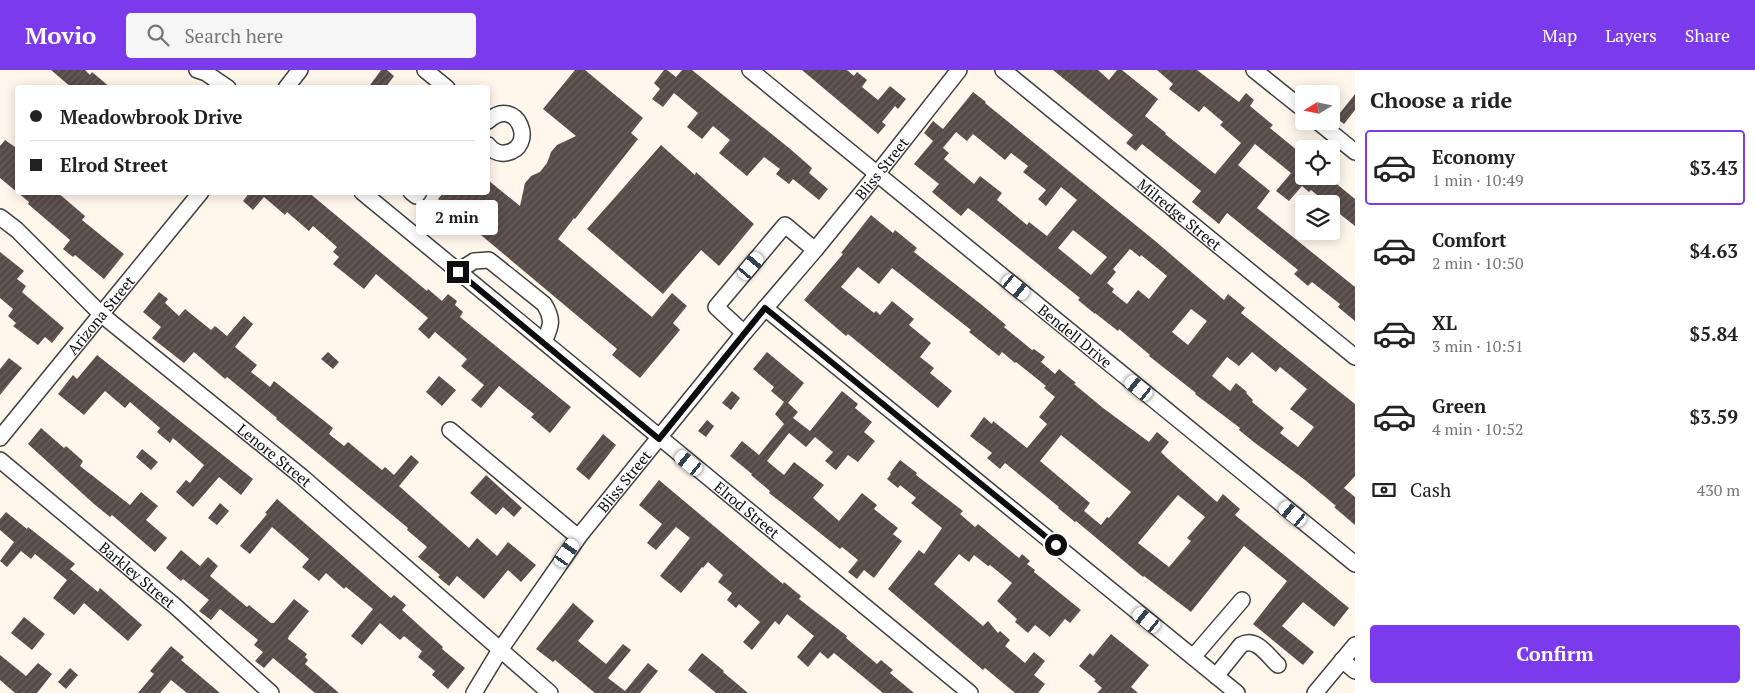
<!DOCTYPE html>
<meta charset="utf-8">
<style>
:root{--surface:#fff;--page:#f6f6f6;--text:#222;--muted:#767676;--line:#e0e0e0;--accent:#7c3aed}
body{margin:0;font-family:"PT Serif",serif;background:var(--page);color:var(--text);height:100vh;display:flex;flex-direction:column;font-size:19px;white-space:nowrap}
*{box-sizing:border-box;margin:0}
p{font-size:16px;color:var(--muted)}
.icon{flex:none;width:28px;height:28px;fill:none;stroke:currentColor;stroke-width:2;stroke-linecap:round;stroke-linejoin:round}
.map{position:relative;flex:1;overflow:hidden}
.side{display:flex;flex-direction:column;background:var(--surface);width:400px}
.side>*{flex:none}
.guide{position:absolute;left:15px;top:15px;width:475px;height:110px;border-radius:5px;box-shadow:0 2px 12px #0003;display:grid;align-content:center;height:110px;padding:0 15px;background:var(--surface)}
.needle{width:32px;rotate:260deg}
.fabs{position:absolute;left:1295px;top:15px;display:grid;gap:10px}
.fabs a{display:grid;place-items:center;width:45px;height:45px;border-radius:5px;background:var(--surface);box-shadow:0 2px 12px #0003;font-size:25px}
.end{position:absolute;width:22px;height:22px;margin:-11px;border:6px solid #0d0d0d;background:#fff;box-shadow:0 0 0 2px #fff}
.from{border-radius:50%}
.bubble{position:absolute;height:35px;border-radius:5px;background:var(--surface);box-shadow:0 2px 12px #0003;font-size:16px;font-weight:700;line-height:35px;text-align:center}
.car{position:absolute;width:15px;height:30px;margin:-15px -8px;border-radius:6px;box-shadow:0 0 4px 1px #0007;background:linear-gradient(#fff 24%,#345 0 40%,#fff 0 76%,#345 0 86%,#fff 0)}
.guide b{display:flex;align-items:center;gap:18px;height:48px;font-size:19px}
.guide b+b{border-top:1px solid var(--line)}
.guide i{width:12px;height:12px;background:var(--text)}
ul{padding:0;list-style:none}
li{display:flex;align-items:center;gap:15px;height:75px;margin:0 10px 8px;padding:0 5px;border:2px solid transparent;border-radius:5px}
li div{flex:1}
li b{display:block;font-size:19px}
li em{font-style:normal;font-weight:700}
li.on{border-color:var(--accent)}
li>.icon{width:45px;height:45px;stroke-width:1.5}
h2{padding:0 15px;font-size:22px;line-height:60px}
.pay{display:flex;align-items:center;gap:12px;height:55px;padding:0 15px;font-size:19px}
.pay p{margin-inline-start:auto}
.action{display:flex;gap:10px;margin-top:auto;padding:10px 15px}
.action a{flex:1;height:58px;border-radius:5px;background:var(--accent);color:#fff;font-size:20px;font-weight:700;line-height:58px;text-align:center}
header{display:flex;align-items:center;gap:30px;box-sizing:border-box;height:70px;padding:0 25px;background:var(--accent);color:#fff}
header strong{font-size:24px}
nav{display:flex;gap:28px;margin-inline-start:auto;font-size:18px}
.search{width:350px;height:45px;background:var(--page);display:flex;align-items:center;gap:12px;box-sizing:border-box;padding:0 18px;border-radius:5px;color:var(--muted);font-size:19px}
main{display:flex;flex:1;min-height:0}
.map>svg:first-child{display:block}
</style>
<header>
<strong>Movio</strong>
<div class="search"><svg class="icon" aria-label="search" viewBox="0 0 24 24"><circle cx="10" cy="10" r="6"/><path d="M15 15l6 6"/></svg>Search here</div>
<nav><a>Map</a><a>Layers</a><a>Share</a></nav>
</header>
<main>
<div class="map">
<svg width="1355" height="623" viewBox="0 0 1355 623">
<defs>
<pattern id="building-hatch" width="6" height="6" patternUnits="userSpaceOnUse" patternTransform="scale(1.25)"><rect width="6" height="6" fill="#564b48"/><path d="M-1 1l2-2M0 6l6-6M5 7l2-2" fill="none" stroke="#69605e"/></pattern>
</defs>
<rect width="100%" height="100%" fill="#fff7ec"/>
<path fill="url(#building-hatch)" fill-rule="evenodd" d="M 51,0 L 85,0 L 90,5 L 92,2 L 111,18 L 72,18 Z
M 381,0 L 387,0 L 394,6 L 385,18 L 368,18 Z
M 575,0 L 585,0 L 643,48 L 631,63 L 638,69 L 575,149 L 574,148 L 558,169 L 652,247 L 672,223 L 687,236 L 673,253 L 680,260 L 640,308 L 612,285 L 617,279 L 438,129 L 444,122 L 488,122 L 488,110 L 520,136 L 525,113 L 531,106 L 540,102 L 547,93 L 551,82 L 557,75 L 576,66 L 543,39 Z
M 664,0 L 667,0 L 676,7 L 682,0 L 692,0 L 789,78 L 812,98 L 809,103 L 828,119 L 819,130 L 793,109 L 789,114 L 776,104 L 780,99 L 764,87 L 747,106 L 719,83 L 730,70 L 713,56 L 702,69 L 687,57 L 698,43 L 674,23 L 663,37 L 652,29 L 660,19 L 654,13 Z
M 802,0 L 847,0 L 854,6 L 857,2 L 867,10 L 862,17 L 878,30 L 890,16 L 906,29 L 898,39 L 895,36 L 882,52 L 886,55 L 878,64 Z
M 1053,0 L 1098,0 L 1109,10 L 1117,0 L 1122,0 L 1158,29 L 1145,46 L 1166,63 L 1165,64 L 1215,104 L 1241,73 L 1220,55 L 1223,52 L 1204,36 L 1199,42 L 1169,19 L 1173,14 L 1157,0 L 1197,0 L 1239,32 L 1246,23 L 1254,30 L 1250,36 L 1273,55 L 1270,58 L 1304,86 L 1304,106 L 1327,106 L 1355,129 L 1355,156 L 1331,137 L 1331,134 L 1328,134 L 1311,120 L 1309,122 L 1302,116 L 1289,131 L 1276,121 L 1291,103 L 1255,74 L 1238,95 L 1270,121 L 1257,138 L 1355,217 L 1355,251 L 1338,237 L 1340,234 L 1312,212 L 1308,216 L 1294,204 L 1298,200 L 1227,143 L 1219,154 L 1192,132 L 1201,121 L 1142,74 L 1136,81 L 1126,73 L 1133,65 Z
M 973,22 L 986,32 L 985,33 L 1154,170 L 1224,230 L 1228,224 L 1245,238 L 1241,243 L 1355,334 L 1355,406 L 1344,418 L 1355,427 L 1355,455 L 1334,437 L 1336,436 L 1305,410 L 1255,373 L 1239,360 L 1240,358 L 1195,324 L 1196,323 L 1149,286 L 1150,285 L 1119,259 L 1118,261 L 1095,243 L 1095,244 L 1078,230 L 1080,228 L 976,144 L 968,138 L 961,146 L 932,122 L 939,114 L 914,94 L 933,71 L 924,63 L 933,51 L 943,59 ZM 956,62 L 967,71 L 973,64 L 1005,90 L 1011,83 L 1028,96 L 1023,102 L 1046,120 L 1038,129 L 1046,136 L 1061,117 L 1077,130 L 1047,166 L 1029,152 L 1027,155 L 997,130 L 1002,123 L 980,106 L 974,114 L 944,89 L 949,83 L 943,78 ZM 1073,160 L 1107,187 L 1091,205 L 1058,178 ZM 1130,179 L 1140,187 L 1141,185 L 1167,206 L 1149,229 L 1138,220 L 1127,234 L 1112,222 L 1114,219 L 1107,213 L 1116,202 L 1113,199 ZM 1191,239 L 1207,251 L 1188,275 L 1172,262 ZM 1252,282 L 1276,302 L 1280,297 L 1307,319 L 1290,339 L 1314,357 L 1298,377 L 1280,363 L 1284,358 L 1252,332 L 1253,330 L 1246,323 L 1247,322 L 1236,313 L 1230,321 L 1212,306 L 1227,287 L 1239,296 Z
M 1355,24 L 1355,40 L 1344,54 L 1336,48 Z
M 5,70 L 18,79 L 18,122 L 57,122 L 85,146 L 82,150 L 124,184 L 104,209 L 75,185 L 73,187 L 63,179 L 70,170 L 28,134 L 29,132 L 0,108 L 0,76 Z
M 661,75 L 695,105 L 696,102 L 754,154 L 719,196 L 701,180 L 663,224 L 587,159 Z
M 250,122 L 308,122 L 427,221 L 428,219 L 442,231 L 448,224 L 457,231 L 455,235 L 463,242 L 460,247 L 571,337 L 550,363 L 531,347 L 534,344 L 499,316 L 481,338 L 471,330 L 484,315 L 461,296 L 467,289 L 435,262 L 429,269 L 418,259 L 428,248 L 376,204 L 364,219 L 333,194 L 339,187 L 333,182 L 337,177 L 313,156 L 309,161 L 287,142 L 285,145 L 264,127 L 253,140 L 243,131 Z
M 871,145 L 893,163 L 895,160 L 917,178 L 914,182 L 982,235 L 1006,255 L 1004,257 L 1032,280 L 1034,279 L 1045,287 L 1041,292 L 1055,304 L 1059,299 L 1076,313 L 1074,314 L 1103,338 L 1149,372 L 1157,362 L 1169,372 L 1161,382 L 1167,388 L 1217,432 L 1223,424 L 1240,439 L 1235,445 L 1349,538 L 1334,557 L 1303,532 L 1282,556 L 1314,582 L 1303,595 L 1253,554 L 1287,511 L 1244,476 L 1191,542 L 1144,506 L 1143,507 L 1076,451 L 1075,452 L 1058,438 L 1059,437 L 1005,393 L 1000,399 L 987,388 L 992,383 L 970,366 L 984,347 L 992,354 L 993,351 L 1027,378 L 1047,354 L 1039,347 L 1055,327 L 1044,318 L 1046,316 L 1016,292 L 1015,293 L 1002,282 L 999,286 L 969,262 L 971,260 L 892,198 L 879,214 L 858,197 L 841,217 L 874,243 L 876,241 L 880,245 L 892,231 L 914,249 L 909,255 L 931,273 L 920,287 L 934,298 L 930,303 L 952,321 L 938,338 L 848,264 L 846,266 L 804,230 L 843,184 L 841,183 ZM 1061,365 L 1131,422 L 1109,448 L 1107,447 L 1101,455 L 1084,441 L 1090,433 L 1040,391 ZM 1178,425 L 1205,447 L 1187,468 L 1191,471 L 1169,497 L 1138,473 Z
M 0,182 L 24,201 L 17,209 L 26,216 L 22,222 L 64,258 L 52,273 L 45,267 L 38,275 L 13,256 L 16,253 L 8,246 L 13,239 L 0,228 Z
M 159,222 L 168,229 L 165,233 L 179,246 L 185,239 L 211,260 L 215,256 L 227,266 L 244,246 L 253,254 L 235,277 L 257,295 L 251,302 L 270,317 L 274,311 L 333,358 L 329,364 L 344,376 L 348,372 L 382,400 L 385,397 L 394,405 L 411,385 L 419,392 L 399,416 L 469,478 L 477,468 L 497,486 L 508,472 L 536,495 L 521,512 L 508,500 L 484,529 L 457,506 L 449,516 L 438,507 L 440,505 L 418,487 L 427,477 L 407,460 L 408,458 L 276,349 L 277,348 L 227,307 L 225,309 L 194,282 L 184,293 L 152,268 L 161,257 L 143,242 Z
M 328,282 L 339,292 L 333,299 L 321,289 Z
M 767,282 L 804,313 L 788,333 L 798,342 L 793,348 L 810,361 L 842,321 L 858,334 L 855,338 L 872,352 L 864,362 L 875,371 L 858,392 L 848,385 L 836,400 L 825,391 L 833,382 L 815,367 L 806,377 L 789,363 L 767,391 L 784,405 L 794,392 L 824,415 L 813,428 L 839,451 L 862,423 L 877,435 L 874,439 L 898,458 L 893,464 L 902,471 L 874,508 L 864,500 L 857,509 L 848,502 L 858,490 L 842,477 L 840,479 L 791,440 L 769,423 L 770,421 L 751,405 L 752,404 L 730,386 L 742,371 L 759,385 L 784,354 L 775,344 L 784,332 L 771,321 L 774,317 L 753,299 Z
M 97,285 L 253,409 L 241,425 L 219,407 L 193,437 L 176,422 L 186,410 L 190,413 L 204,395 L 173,368 L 170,373 L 157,362 L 160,358 L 130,332 L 125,338 L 105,321 L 84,345 L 58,324 L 73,305 L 77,309 Z
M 9,288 L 22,298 L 0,325 L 0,299 Z
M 439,306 L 456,320 L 442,336 L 426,322 Z
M 732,321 L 740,328 L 731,340 L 722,333 Z
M 707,350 L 714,356 L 706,367 L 698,361 Z
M 41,358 L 64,378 L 66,376 L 83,391 L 80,396 L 130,435 L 141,422 L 158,436 L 146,450 L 167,468 L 155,482 L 112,445 L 110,447 L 94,434 L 28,374 Z
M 603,364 L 616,375 L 589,410 L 576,399 Z
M 142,379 L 158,392 L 151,400 L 136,387 Z
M 900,390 L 917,403 L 916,405 L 963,441 L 960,444 L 975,457 L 978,454 L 1019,488 L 1022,484 L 1030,491 L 1027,494 L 1035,500 L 1034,502 L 1081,540 L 1070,553 L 1065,549 L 1050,567 L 1035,555 L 1028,563 L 1015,552 L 1017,549 L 997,531 L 1012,513 L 990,495 L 988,496 L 974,485 L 969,492 L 959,484 L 934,514 L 983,556 L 988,551 L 998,563 L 1000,561 L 1010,570 L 1005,576 L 1025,593 L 1034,582 L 1045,591 L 1034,605 L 1045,614 L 1038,623 L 1015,623 L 985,598 L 983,600 L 888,519 L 919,480 L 924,484 L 942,458 L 911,433 L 916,428 L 900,415 L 898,418 L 887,409 L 891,404 L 890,403 Z
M 486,405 L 522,438 L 514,447 L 503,437 L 496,445 L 470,423 Z
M 659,410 L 783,514 L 784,512 L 801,526 L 799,529 L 847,566 L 846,568 L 877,594 L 881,590 L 893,600 L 890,603 L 914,623 L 883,623 L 834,583 L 828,589 L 820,582 L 808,597 L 797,587 L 814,566 L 787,544 L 779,555 L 775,551 L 752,580 L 743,572 L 760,552 L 739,534 L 736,538 L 727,530 L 732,523 L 718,512 L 723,505 L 708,492 L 703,498 L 702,497 L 681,523 L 660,506 L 690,468 L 676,457 L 656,480 L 647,473 L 662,454 L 639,435 Z
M 277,429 L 391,528 L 394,525 L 406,535 L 402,540 L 443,577 L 442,579 L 465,598 L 448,619 L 432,605 L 435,601 L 418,587 L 422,581 L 404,566 L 400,570 L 380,553 L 362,575 L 351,566 L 373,539 L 346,517 L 344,519 L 326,503 L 319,511 L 302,497 L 309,489 L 272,457 L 250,484 L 240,476 L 267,444 L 265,443 Z
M 220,433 L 229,441 L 217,455 L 208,448 Z
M 6,442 L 27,459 L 28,457 L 75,494 L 70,499 L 98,522 L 100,518 L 142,555 L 128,571 L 84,533 L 74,545 L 53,528 L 67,510 L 35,484 L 31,489 L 21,481 L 7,497 L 0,491 L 14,472 L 0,460 L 0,449 Z
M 181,480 L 200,496 L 208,487 L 218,496 L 210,506 L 247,537 L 249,535 L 271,553 L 274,553 L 294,529 L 309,541 L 289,566 L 288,569 L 307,584 L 305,587 L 308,590 L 305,594 L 339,623 L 315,623 L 273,588 L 264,598 L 255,591 L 263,582 L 254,575 L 258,570 L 220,539 L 211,550 L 199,541 L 209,530 L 183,509 L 181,511 L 166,498 Z
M 573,533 L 594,551 L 578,571 L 606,594 L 623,574 L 631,580 L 608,608 L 625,621 L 648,593 L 658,601 L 640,623 L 595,623 L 555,590 L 553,592 L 536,579 Z
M 24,547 L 45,564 L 32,580 L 11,563 Z
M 1111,564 L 1149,595 L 1131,617 L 1138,623 L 1097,623 L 1102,618 L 1094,611 L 1096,610 L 1079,596 L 1090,583 L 1093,586 Z
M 171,576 L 184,587 L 181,590 L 220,623 L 187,623 L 171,610 L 160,623 L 138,623 L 154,604 L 150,601 Z
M 702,583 L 724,601 L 723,602 L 748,623 L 716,623 L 688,600 Z
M 0,585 L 26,606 L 38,593 L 52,604 L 37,623 L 15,623 L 0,610 Z
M 70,598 L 78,605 L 66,619 L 58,612 Z"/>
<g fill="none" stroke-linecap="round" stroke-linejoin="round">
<g stroke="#404040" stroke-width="18">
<g id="minor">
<path d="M 197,0 L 206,3 L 228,18"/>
<path d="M 425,0 L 447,18"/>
<path id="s1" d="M 750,0 L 1355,494"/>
<path id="s2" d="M 1003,0 L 1355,287"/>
<path d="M 1254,0 L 1304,40"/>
<path d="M 286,18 L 300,0"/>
<path d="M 488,51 C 518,24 538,79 505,83 C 498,84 492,80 488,75"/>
<path d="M 1317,51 L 1355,82"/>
<path id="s3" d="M 362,122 L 970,623"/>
<path d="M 411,122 L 416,126 L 419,122"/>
<path id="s4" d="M 0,147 L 17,160 L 102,245 L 301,406 L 550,623"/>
<path d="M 458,201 L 474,191 L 489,190 L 544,234 C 554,250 551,256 544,272"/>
<path d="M 765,238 L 1237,623"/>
<path d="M 744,263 L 716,237 L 785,155 L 815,180"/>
<path d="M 450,360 L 578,467"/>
<path id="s5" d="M 0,368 L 201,122"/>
<path id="s6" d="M 0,390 L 175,536 L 271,623"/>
<path d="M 1193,587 L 1242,530"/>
<path d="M 1342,590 L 1355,601"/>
<path d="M 1216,606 L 1241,575 C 1256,566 1268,586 1278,595"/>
<path id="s7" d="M 474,623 L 500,580 L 580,465 L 744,263 L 815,180 L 877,104 L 959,0"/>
<path d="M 1315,623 L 1355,575"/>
</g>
</g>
<use href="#minor" stroke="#fff" stroke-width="15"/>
</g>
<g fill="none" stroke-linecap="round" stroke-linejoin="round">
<path stroke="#0d0d0d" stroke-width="6" d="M 458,202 L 659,369 L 765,238 L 1056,475"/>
</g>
<g text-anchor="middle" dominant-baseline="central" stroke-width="5" stroke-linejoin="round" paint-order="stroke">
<g font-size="15" fill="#0d0d0d" stroke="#fff">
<text stroke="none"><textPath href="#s7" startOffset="665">Bliss Street</textPath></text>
<text stroke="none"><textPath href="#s2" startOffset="228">Milredge Street</textPath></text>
<text stroke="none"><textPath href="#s5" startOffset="159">Arizona Street</textPath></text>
<text stroke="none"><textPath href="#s1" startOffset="420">Bendell Drive</textPath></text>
<text stroke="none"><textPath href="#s4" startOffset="364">Lenore Street</textPath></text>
<text stroke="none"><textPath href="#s7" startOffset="260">Bliss Street</textPath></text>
<text stroke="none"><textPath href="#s3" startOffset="499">Elrod Street</textPath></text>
<text stroke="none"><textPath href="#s6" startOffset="179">Barkley Street</textPath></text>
</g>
</g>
</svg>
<div class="fabs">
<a><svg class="needle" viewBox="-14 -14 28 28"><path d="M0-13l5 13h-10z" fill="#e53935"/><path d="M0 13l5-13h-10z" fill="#767676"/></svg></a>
<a><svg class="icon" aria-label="locate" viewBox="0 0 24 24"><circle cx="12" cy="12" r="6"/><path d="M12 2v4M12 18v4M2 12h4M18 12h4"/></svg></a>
<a><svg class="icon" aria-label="layers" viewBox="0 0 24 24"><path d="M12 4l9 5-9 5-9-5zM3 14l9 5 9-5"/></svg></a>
</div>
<i class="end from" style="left:1056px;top:475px"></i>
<i class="end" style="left:458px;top:202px"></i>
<div class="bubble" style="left:416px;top:130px;width:82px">2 min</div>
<i class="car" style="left:751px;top:196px;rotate:40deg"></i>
<i class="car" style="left:1016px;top:217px;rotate:129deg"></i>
<i class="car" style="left:1139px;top:318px;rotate:309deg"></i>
<i class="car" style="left:689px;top:393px;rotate:309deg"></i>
<i class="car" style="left:1293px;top:444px;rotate:309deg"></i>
<i class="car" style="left:567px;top:483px;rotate:35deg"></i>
<i class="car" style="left:1147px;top:550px;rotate:309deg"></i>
<div class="guide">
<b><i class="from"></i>Meadowbrook Drive</b>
<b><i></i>Elrod Street</b>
</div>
</div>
<section class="side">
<h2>Choose a ride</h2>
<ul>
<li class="on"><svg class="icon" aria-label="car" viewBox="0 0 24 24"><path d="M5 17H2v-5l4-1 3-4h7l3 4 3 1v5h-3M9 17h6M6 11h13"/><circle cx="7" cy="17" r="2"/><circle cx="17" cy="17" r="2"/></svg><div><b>Economy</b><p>1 min · 10:49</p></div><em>$3.43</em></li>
<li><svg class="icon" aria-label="car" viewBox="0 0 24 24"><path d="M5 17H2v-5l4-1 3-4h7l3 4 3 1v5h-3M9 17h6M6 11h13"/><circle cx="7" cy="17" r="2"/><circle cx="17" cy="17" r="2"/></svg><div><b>Comfort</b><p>2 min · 10:50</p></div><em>$4.63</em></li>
<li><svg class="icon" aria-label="car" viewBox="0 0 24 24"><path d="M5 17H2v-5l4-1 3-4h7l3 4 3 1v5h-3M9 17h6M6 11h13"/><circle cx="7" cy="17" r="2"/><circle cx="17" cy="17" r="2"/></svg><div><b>XL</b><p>3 min · 10:51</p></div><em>$5.84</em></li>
<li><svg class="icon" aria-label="car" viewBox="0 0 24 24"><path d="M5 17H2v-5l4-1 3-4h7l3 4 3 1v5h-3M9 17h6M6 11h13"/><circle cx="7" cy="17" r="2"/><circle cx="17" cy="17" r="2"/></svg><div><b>Green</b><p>4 min · 10:52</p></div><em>$3.59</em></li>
</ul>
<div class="pay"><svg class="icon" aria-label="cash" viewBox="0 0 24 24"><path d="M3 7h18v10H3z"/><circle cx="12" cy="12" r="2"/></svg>Cash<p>430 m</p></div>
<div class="action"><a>Confirm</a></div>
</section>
</main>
